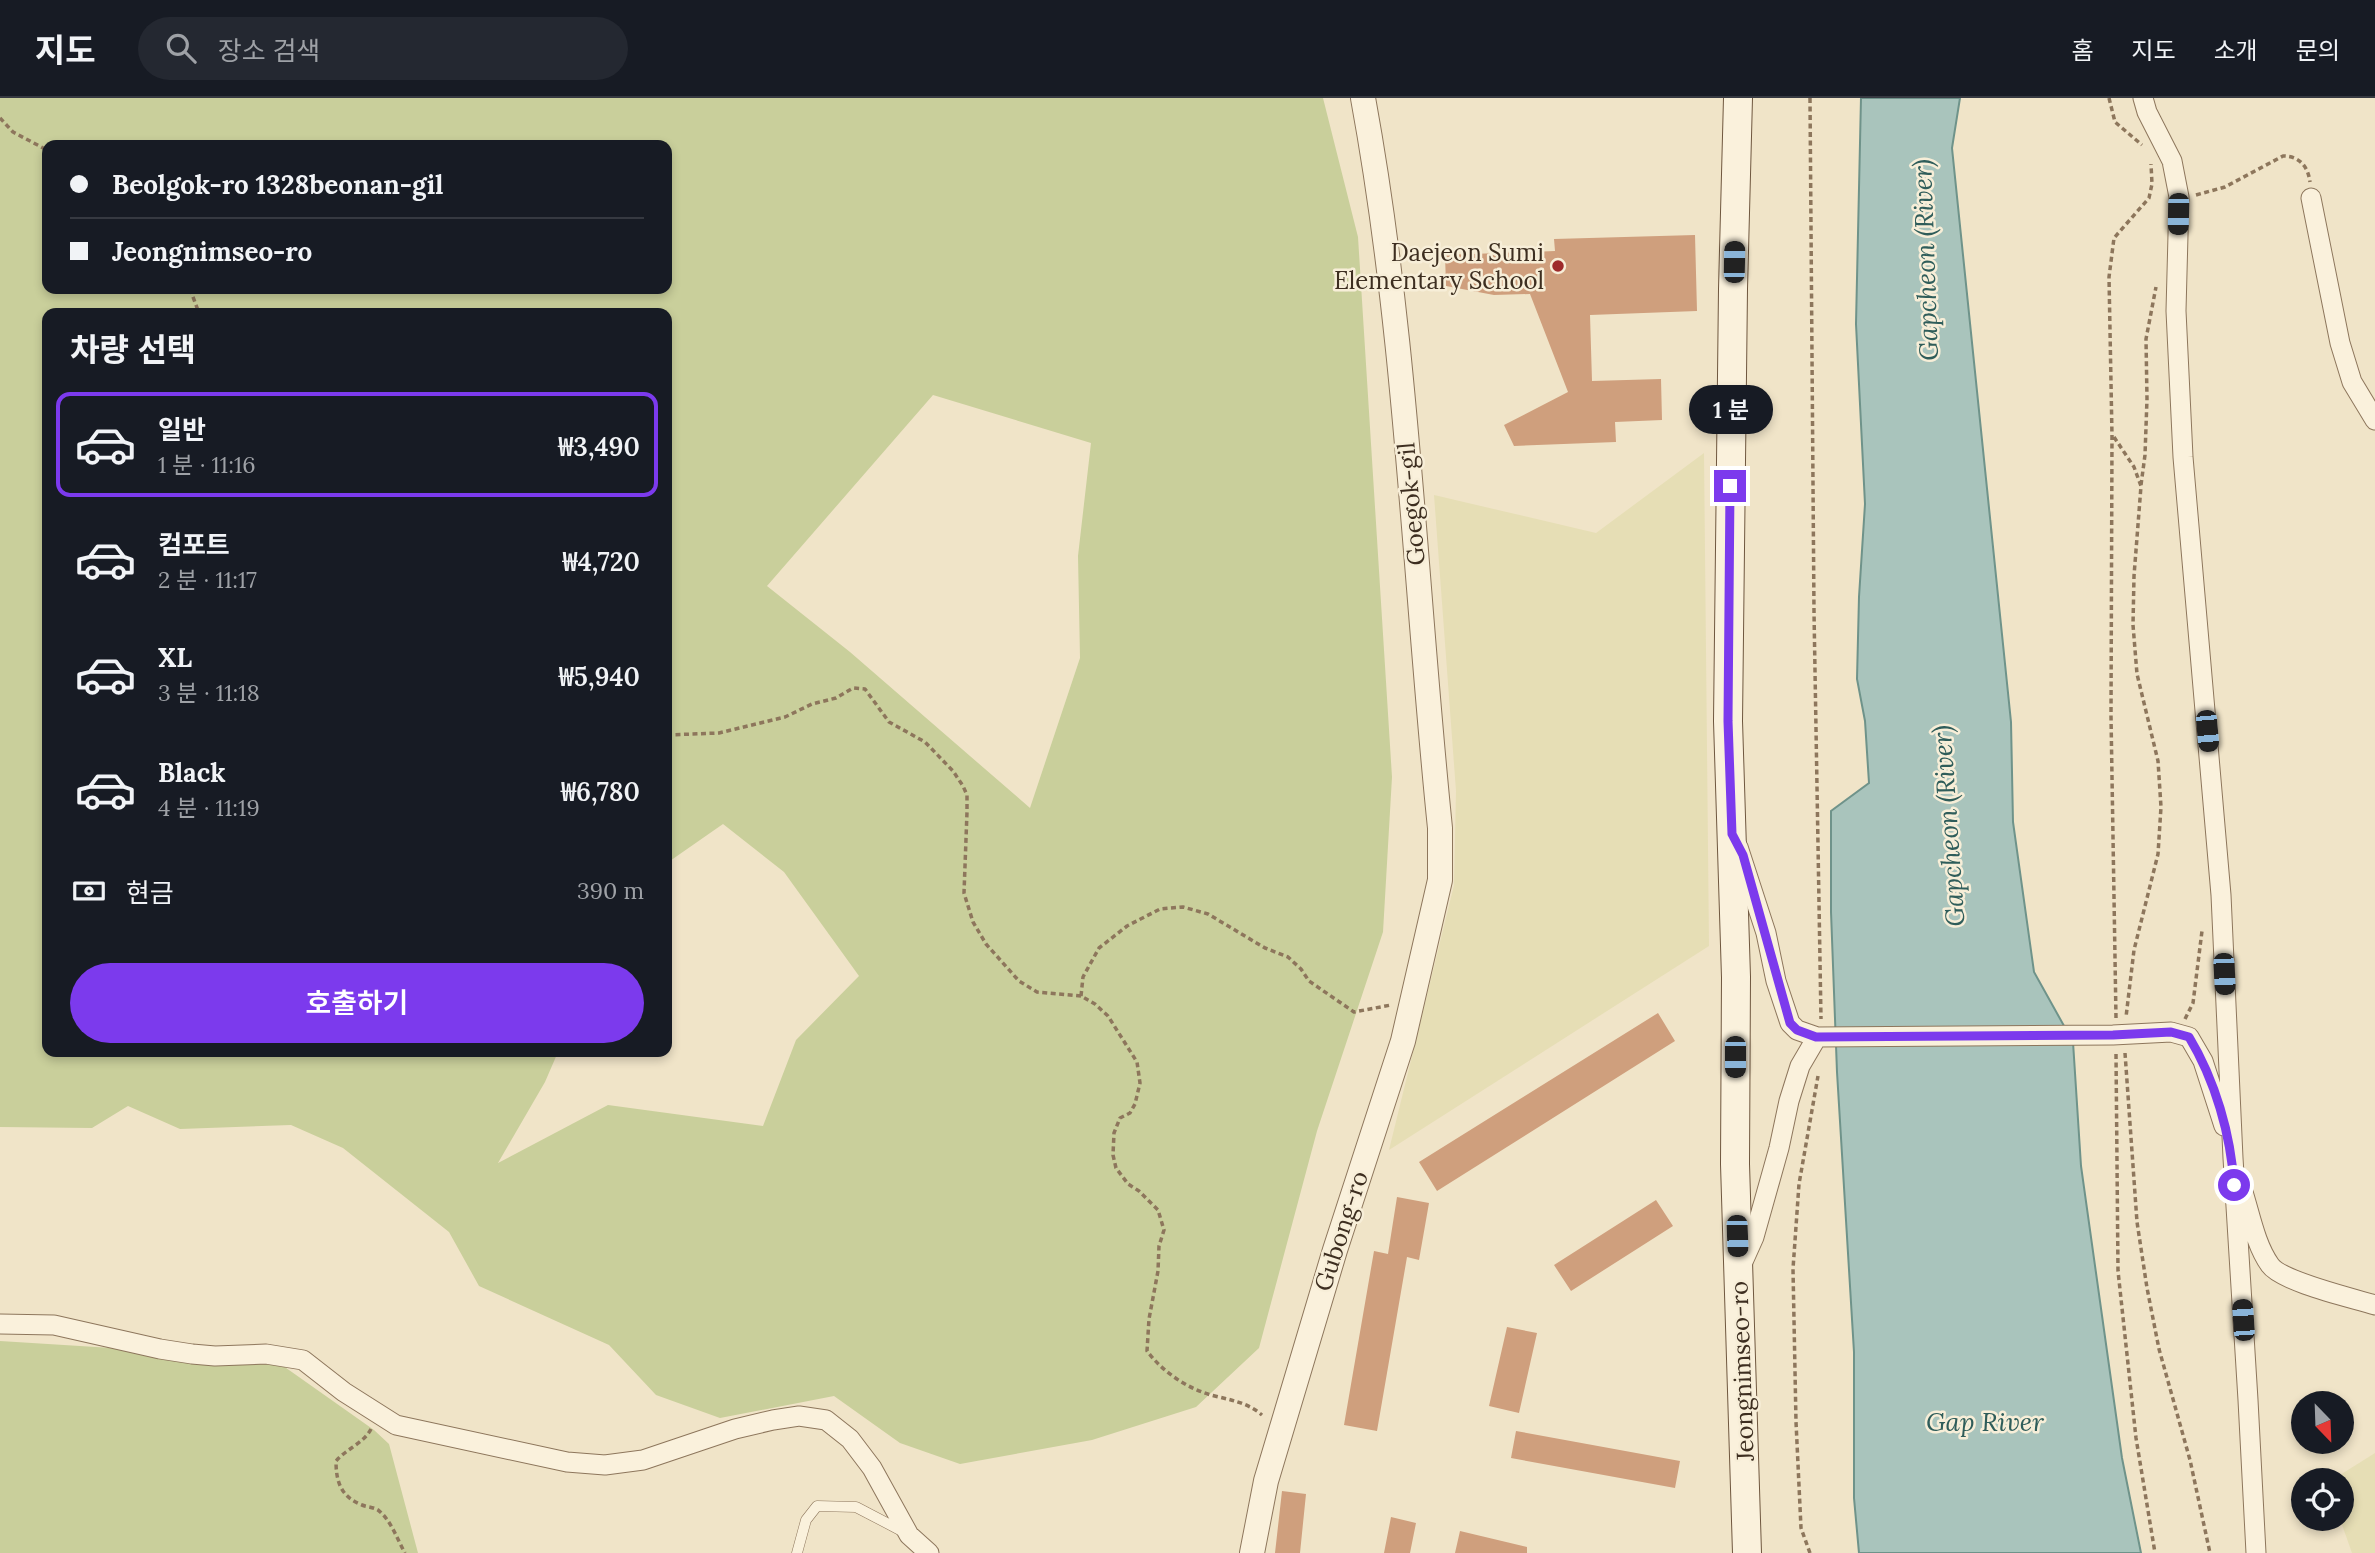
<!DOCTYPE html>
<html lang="ko">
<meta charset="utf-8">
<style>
:root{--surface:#171b24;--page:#242831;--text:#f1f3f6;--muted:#9ea1a6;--line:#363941;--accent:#7c3aed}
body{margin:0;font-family:Lora,"Noto Sans KR",serif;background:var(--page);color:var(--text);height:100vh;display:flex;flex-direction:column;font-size:26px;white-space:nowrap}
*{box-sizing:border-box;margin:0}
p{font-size:23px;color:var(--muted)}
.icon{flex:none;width:38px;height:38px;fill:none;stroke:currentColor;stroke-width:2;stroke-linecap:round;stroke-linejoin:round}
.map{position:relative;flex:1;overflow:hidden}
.details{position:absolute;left:42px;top:210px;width:630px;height:749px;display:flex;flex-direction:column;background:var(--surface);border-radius:14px;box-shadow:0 4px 10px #0003}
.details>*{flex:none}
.guide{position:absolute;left:42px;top:42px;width:630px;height:154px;border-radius:14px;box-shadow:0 4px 10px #0003;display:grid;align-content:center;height:154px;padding:0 28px;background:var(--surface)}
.needle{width:46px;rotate:157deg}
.buttons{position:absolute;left:2291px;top:1293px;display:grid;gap:14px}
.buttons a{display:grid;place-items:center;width:63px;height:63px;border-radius:50%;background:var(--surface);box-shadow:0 4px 10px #0003;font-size:35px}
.end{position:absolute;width:32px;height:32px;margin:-16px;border:9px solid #7c3aed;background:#fff;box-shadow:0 0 0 4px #fff}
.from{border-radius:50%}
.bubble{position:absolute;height:49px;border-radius:24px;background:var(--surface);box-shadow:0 4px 10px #0003;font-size:23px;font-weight:600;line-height:49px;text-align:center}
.car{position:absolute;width:21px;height:42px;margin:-21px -10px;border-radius:9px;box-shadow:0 0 5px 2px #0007;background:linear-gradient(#222 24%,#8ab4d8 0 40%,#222 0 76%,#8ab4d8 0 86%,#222 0)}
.guide b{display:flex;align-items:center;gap:24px;height:66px;font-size:26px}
.guide b+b{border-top:2px solid var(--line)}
.guide i{width:18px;height:18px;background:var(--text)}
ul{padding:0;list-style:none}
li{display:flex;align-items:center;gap:21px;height:105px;margin:0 14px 10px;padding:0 14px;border:4px solid transparent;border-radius:14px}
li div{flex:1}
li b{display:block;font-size:26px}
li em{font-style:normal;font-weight:600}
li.on{border-color:var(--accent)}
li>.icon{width:63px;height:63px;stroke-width:1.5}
h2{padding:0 28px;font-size:32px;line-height:84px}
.pay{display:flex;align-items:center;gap:18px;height:77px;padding:0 28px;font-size:26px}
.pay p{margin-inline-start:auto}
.cta{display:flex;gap:14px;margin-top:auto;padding:14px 28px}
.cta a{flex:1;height:80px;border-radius:42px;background:var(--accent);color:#fff;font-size:28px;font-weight:600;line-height:80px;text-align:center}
header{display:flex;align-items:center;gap:42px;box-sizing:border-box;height:98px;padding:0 35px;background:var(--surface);border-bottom:2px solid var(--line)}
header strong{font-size:33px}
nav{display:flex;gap:38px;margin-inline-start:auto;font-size:24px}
.search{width:490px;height:63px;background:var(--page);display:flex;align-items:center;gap:18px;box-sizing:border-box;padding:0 24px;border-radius:38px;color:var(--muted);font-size:26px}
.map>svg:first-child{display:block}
</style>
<header>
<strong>지도</strong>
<div class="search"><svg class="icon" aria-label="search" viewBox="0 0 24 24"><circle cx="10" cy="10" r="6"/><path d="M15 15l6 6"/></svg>장소 검색</div>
<nav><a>홈</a><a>지도</a><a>소개</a><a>문의</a></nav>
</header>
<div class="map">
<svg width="2375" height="1455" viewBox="0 0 2375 1455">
<rect width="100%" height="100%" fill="#f0e4c8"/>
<path fill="#e6deb5" d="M 1704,355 L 1709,848 L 1389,1052 L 1454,787 L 1456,693 L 1434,397 L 1596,435 Z
M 2375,1355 L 2375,1455 L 2352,1455 L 2340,1421 L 2342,1382 L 2332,1382 Z"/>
<path fill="#c9cf9b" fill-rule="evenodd" d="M 0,0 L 1323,0 L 1358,139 L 1392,679 L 1383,834 L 1317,1033 L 1259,1250 L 1196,1309 L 1092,1342 L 960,1366 L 900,1345 L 834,1298 L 720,1320 L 656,1297 L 609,1247 L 479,1188 L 449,1134 L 343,1050 L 291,1027 L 180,1031 L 128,1008 L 92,1030 L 0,1029 ZM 47,47 L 667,47 L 667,191 L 47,191 ZM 47,215 L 667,215 L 667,765 L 723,726 L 784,774 L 859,878 L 796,942 L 763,1028 L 608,1007 L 498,1065 L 545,984 L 558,954 L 47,954 ZM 933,297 L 1091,345 L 1078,458 L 1080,560 L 1030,710 L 850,554 L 767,488 Z
M 0,1243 L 272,1260 L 374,1332 L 389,1346 L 418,1455 L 0,1455 Z"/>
<path fill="#a9c4bc" stroke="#6f938a" stroke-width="2" d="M 1861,0 L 1960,0 L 1952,50 L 2011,624 L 2013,724 L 2034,874 L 2073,944 L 2081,1068 L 2122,1360 L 2141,1455 L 1859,1455 L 1854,1400 L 1854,1254 L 1837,974 L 1831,814 L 1831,713 L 1869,685 L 1865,623 L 1857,581 L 1859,499 L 1865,406 L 1856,226 Z"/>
<path fill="#cf9f7d" d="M 1695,137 L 1697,213 L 1590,217 L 1592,283 L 1661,281 L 1662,322 L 1615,324 L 1616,344 L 1514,348 L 1504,327 L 1568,294 L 1530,196 L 1494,197 L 1446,188 L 1445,157 L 1555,153 L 1554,141 Z
M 1658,915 L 1675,943 L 1437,1093 L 1419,1064 Z
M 1397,1099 L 1429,1105 L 1419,1162 L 1407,1159 L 1377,1333 L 1344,1327 L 1374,1153 L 1388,1156 Z
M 1656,1102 L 1673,1128 L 1571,1193 L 1554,1167 Z
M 1507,1229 L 1537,1235 L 1519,1315 L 1489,1308 Z
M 1516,1333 L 1680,1363 L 1675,1390 L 1511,1360 Z
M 1282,1393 L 1306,1396 L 1300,1455 L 1275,1455 Z
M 1391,1419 L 1416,1425 L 1410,1455 L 1384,1455 Z
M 1460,1433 L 1527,1449 L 1527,1455 L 1455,1455 Z"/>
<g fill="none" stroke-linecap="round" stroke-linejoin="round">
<g stroke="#8d765c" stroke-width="11">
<path id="service" d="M 797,1455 L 806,1422 L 817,1408 L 856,1409 L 902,1433"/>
</g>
<g stroke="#8d765c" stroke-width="21">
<path id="minor" d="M 2143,0 L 2147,14 L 2172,63 L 2179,99 L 2176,213 L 2183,359 L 2221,797 L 2233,1060 L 2248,1302 L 2256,1455
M 2311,100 L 2340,245 L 2352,284 L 2375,322
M 1738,749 L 1766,835 L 1776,883 L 1790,925 L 1797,932 L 1817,939 L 2113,937 L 2171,934 L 2189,939 L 2203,963 L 2224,1028
M 2242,1091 C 2250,1115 2255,1146 2270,1167 C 2282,1184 2353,1200 2375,1207
M 1741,1168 L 1754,1139 L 1779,1050 L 1789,1003 L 1800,968 L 1817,939
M 0,1226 L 54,1227 L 160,1251 L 192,1256 L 215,1258 L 266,1256 L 303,1262 L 344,1294 L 396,1327 L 567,1364 L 605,1367 L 643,1362 L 735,1331 L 773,1322 L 799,1318 L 826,1322 L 850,1341 L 872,1370 L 909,1437 L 929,1455"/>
</g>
<g stroke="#8d765c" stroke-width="26">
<path id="tertiary" d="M 1252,1455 L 1266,1383 L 1335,1152 L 1403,943 L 1440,782 L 1440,730 C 1415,488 1407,239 1363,0"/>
</g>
<g stroke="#6f573f" stroke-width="30">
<path id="secondary" d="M 1738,0 L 1733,191 L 1728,623 L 1736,879 L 1735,1066 L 1747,1455"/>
</g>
<path stroke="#8d765c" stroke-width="3.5" stroke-dasharray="5 3.5" stroke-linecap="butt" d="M 1810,0 L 1814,514 L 1821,921
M 2109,0 L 2115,24 L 2142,47
M 0,20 L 13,34 L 47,52
M 2196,97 L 2225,89 L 2283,58 C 2299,58 2308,68 2310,84
M 190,191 L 199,215
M 2114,339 L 2134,369 L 2141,388 L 2134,478 L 2133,527 L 2137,576 L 2158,663 L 2161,709 L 2158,756 L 2134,852 L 2126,919
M 2141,387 L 2145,357 L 2147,301 L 2146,241 L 2156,189
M 667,637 L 719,635 L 785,619 L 812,606 L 836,600 L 853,590 L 865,591 L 889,624 L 925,644 L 953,673 L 963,688 L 967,697 L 967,714 L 964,795 L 973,824 L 986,846 L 1019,883 L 1037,894 L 1081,898 L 1095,906 L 1108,918 L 1137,964 L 1140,985 L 1135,1006 L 1130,1015 L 1120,1020 L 1114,1035 L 1113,1057 L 1116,1070 L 1128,1086 L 1139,1093 L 1158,1112 L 1164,1132 L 1159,1148 L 1158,1173 L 1149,1221 L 1147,1253 C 1162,1273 1186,1290 1211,1297 C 1230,1302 1247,1304 1262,1317
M 1081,898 L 1083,879 L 1099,850 L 1127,828 L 1160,811 L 1183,809 L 1208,816 L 1265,850 L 1288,859 L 1301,871 L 1309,883 L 1354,914 L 1391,907
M 2116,920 L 2111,618 L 2112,338 L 2109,179 L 2114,140 L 2149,100 L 2152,86 L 2151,66
M 2185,921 L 2193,905 L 2202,833
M 2125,955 L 2137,1124 L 2147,1190 L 2159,1251 L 2190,1362 L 2210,1455
M 2116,956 L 2118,1173 L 2136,1340 L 2155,1455
M 371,1331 C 364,1345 346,1351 336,1363 C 336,1384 341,1399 362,1407 C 367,1409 373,1409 378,1412 C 391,1422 397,1441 405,1455
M 1810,1455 L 1801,1430 L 1796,1324 L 1793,1171 L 1799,1086 L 1818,978"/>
<use href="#service" stroke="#faf1dc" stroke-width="10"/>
<use href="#minor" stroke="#faf1dc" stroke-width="19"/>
<use href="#tertiary" stroke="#faf1dc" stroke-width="24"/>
<use href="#secondary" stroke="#faf1dc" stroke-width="28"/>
</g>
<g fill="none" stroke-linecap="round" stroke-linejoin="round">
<path stroke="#7c3aed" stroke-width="9" d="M 1730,388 L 1728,623 L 1732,736 L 1743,757 L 1790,925 L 1797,932 L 1816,939 L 2113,937 L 2171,934 L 2189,939 C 2215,982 2231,1037 2234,1087"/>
</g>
<circle fill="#9e2a2b" stroke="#f7eed8" stroke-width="2.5" cx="1558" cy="168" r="7"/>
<g text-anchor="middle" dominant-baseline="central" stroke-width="5" stroke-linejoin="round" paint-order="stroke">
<g font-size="24" fill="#3d2e20" stroke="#f7eed8" text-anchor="end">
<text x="1544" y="154">Daejeon Sumi<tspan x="1544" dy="28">Elementary School</tspan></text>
</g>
<g font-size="24" fill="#3d2e20" stroke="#f7eed8">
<text transform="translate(1411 406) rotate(-95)">Goegok-gil</text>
<text transform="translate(1341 1133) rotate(-72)">Gubong-ro</text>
<text transform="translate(1742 1273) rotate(-92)">Jeongnimseo-ro</text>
</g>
<g font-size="26" font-style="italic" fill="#2f5d5a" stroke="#f7eed8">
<text transform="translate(1925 162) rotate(-92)">Gapcheon (River)</text>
<text transform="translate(1948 728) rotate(-94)">Gapcheon (River)</text>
<text x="1985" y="1323">Gap River</text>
</g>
</g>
</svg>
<div class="buttons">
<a><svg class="needle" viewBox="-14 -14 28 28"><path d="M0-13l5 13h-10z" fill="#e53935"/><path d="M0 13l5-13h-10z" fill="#9ea1a6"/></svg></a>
<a><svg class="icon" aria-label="locate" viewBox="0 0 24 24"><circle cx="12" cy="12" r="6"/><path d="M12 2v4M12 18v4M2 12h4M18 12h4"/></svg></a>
</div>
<i class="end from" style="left:2234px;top:1087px"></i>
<i class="end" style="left:1730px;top:388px"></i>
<div class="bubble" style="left:1689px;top:287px;width:84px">1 분</div>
<i class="car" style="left:2178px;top:116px;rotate:181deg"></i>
<i class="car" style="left:1734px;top:164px;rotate:1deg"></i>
<i class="car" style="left:2207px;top:633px;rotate:175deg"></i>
<i class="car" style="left:2224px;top:876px;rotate:177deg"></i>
<i class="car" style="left:1735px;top:959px;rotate:180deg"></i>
<i class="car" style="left:1737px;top:1138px;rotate:178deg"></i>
<i class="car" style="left:2243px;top:1222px;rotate:356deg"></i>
<div class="guide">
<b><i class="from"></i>Beolgok-ro 1328beonan-gil</b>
<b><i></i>Jeongnimseo-ro</b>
</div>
<section class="details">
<h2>차량 선택</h2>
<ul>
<li class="on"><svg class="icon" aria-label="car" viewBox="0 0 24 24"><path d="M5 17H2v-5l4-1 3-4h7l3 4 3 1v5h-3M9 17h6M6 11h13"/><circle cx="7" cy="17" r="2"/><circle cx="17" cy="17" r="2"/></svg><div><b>일반</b><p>1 분 · 11:16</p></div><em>₩3,490</em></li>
<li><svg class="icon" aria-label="car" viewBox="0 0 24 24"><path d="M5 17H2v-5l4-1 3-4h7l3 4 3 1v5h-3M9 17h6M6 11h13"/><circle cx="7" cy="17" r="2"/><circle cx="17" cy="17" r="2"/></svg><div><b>컴포트</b><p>2 분 · 11:17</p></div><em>₩4,720</em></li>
<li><svg class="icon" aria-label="car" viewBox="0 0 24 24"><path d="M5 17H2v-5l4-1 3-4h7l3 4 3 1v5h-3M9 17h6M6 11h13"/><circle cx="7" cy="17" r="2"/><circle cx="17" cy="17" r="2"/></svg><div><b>XL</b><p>3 분 · 11:18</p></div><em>₩5,940</em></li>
<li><svg class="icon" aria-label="car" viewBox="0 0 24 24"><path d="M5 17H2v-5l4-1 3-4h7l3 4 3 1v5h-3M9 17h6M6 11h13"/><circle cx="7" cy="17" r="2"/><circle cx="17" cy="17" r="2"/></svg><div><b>Black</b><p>4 분 · 11:19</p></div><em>₩6,780</em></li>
</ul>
<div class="pay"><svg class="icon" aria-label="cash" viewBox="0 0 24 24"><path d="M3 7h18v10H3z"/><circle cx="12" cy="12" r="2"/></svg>현금<p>390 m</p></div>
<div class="cta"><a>호출하기</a></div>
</section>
</div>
